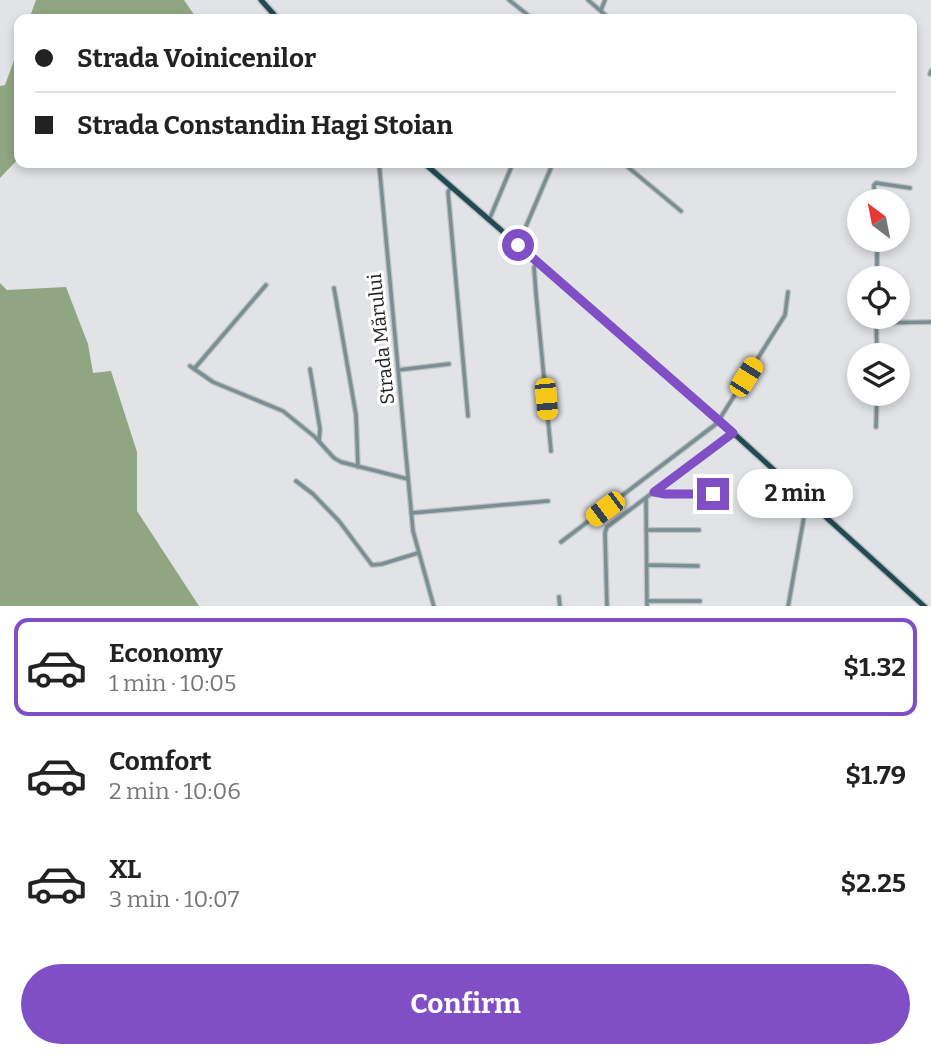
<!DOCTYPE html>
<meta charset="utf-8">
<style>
:root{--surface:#fff;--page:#f2f2f2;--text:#222;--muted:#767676;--line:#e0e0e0;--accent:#804ec5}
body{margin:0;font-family:Bitter,serif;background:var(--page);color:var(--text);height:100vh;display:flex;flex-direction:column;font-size:26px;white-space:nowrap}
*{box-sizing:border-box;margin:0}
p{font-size:23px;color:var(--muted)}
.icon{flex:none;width:38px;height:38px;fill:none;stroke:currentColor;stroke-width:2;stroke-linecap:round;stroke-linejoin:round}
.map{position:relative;height:606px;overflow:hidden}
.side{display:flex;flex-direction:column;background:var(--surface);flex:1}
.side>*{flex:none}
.hud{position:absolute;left:14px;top:14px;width:903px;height:154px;border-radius:14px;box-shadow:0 4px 10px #0003;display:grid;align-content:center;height:154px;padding:0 21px;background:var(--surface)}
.needle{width:46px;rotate:328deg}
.tools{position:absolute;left:847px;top:189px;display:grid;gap:14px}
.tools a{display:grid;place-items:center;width:63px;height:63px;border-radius:50%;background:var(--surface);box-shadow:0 4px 10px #0003;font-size:35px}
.end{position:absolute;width:32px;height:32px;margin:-16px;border:9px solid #804ec5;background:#fff;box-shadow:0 0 0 4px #fff}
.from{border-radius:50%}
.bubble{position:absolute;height:49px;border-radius:24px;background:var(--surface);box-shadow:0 4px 10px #0003;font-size:23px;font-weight:700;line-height:49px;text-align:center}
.car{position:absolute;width:21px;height:42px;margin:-21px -10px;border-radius:9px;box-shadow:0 0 5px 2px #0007;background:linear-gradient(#f5c518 24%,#345 0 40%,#f5c518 0 76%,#345 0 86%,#f5c518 0)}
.hud b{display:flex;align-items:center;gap:24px;height:66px;font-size:26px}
.hud b+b{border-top:2px solid var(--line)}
.hud i{width:18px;height:18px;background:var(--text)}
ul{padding:12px 0 0;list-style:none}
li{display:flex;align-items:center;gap:21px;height:98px;margin:0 14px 10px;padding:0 7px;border:4px solid transparent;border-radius:14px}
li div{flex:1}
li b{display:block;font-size:26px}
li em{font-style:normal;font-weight:700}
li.current{border-color:var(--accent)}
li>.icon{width:63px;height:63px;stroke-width:1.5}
.action{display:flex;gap:14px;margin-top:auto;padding:14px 21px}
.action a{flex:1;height:80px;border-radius:42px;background:var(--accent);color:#fff;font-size:28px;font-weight:700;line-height:80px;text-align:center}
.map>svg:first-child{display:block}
</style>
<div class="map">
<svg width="931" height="607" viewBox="0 0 931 607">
<rect width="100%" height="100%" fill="#e2e3e6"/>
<path fill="#90a682" d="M 36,0 L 184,0 L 197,19 L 29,19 Z
M 19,47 L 19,158 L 0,178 L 0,86 L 5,85 Z
M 0,283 L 7,290 L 66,287 L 88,344 L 93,373 L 111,371 L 137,452 L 137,511 L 199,606 L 0,606 Z"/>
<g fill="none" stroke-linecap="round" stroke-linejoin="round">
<g stroke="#bfc0c2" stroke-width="6">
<path id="minor" d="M 509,0 L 533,19
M 588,0 L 610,19
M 601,10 L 605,0
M 930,74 L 931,71
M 379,163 L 413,531 L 434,607
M 623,163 L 681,211
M 451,187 L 448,192 L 468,416
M 874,201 L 874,185 L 876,183 L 910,188
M 489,220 L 513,163
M 877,240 L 877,278
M 518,245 L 553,163
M 537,263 L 534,267 L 536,294 L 551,451
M 334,288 L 356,415 L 358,467
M 876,317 L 877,355
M 876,323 L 931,322
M 190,366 L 213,382 L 283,411 L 315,437 L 334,458 L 341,462 L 408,479
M 194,369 L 266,285
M 310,369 L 320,429 L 319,441
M 398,370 L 449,364
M 719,420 L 785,315 L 788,292
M 876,427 L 877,394
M 296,481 L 313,494 L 339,521 L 372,565 L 382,564 L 418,553
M 654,492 L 665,494 L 713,494
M 646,498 L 647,607
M 411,513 L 548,501
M 646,530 L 699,530
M 561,542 L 720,421
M 647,565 L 698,566
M 559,597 L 560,607
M 647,601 L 700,601
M 607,607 L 605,533 L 607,527 L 732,433
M 788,607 L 807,500"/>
</g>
<g stroke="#bfc0c2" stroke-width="8">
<path id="primary" d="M 261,0 L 278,19
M 424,163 L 719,420 L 925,607"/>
</g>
<use href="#minor" stroke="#798f93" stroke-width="3.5"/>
<use href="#primary" stroke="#204b52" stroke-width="5"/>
</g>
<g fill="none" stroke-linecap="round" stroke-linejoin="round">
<path stroke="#804ec5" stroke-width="9" d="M 518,245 L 733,433 L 654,492 L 665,494 L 713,494"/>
</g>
<g text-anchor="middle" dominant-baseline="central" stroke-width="6" stroke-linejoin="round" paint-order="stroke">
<g font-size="19" fill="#1e1e1f" stroke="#fff">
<text transform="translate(381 339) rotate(-96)">Strada Mărului</text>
</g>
</g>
</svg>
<div class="tools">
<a><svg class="needle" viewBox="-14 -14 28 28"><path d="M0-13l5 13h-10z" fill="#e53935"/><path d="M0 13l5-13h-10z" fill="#767676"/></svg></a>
<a><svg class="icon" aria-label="locate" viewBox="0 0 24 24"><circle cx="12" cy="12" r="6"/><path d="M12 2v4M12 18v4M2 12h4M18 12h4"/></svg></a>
<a><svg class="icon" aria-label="layers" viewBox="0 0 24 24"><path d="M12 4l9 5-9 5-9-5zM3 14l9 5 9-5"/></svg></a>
</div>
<i class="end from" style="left:518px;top:245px"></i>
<i class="end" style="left:713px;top:494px"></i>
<div class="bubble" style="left:737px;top:469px;width:116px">2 min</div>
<i class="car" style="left:746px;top:377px;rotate:32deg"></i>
<i class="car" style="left:546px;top:399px;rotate:175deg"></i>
<i class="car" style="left:605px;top:509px;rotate:233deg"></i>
<div class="hud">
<b><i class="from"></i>Strada Voinicenilor</b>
<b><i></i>Strada Constandin Hagi Stoian</b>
</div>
</div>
<section class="side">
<ul>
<li class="current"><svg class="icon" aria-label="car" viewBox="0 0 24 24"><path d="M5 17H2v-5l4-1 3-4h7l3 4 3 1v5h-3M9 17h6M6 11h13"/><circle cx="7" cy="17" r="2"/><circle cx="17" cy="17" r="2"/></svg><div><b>Economy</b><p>1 min · 10:05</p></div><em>$1.32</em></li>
<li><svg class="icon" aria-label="car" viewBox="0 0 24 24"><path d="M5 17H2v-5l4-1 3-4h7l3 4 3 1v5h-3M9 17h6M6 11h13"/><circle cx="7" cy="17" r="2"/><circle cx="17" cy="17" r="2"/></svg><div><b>Comfort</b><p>2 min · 10:06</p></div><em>$1.79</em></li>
<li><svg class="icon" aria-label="car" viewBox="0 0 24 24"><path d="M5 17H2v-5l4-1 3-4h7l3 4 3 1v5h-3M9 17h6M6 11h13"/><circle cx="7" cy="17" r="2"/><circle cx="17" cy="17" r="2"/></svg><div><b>XL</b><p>3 min · 10:07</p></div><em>$2.25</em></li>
</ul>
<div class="action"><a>Confirm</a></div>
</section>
